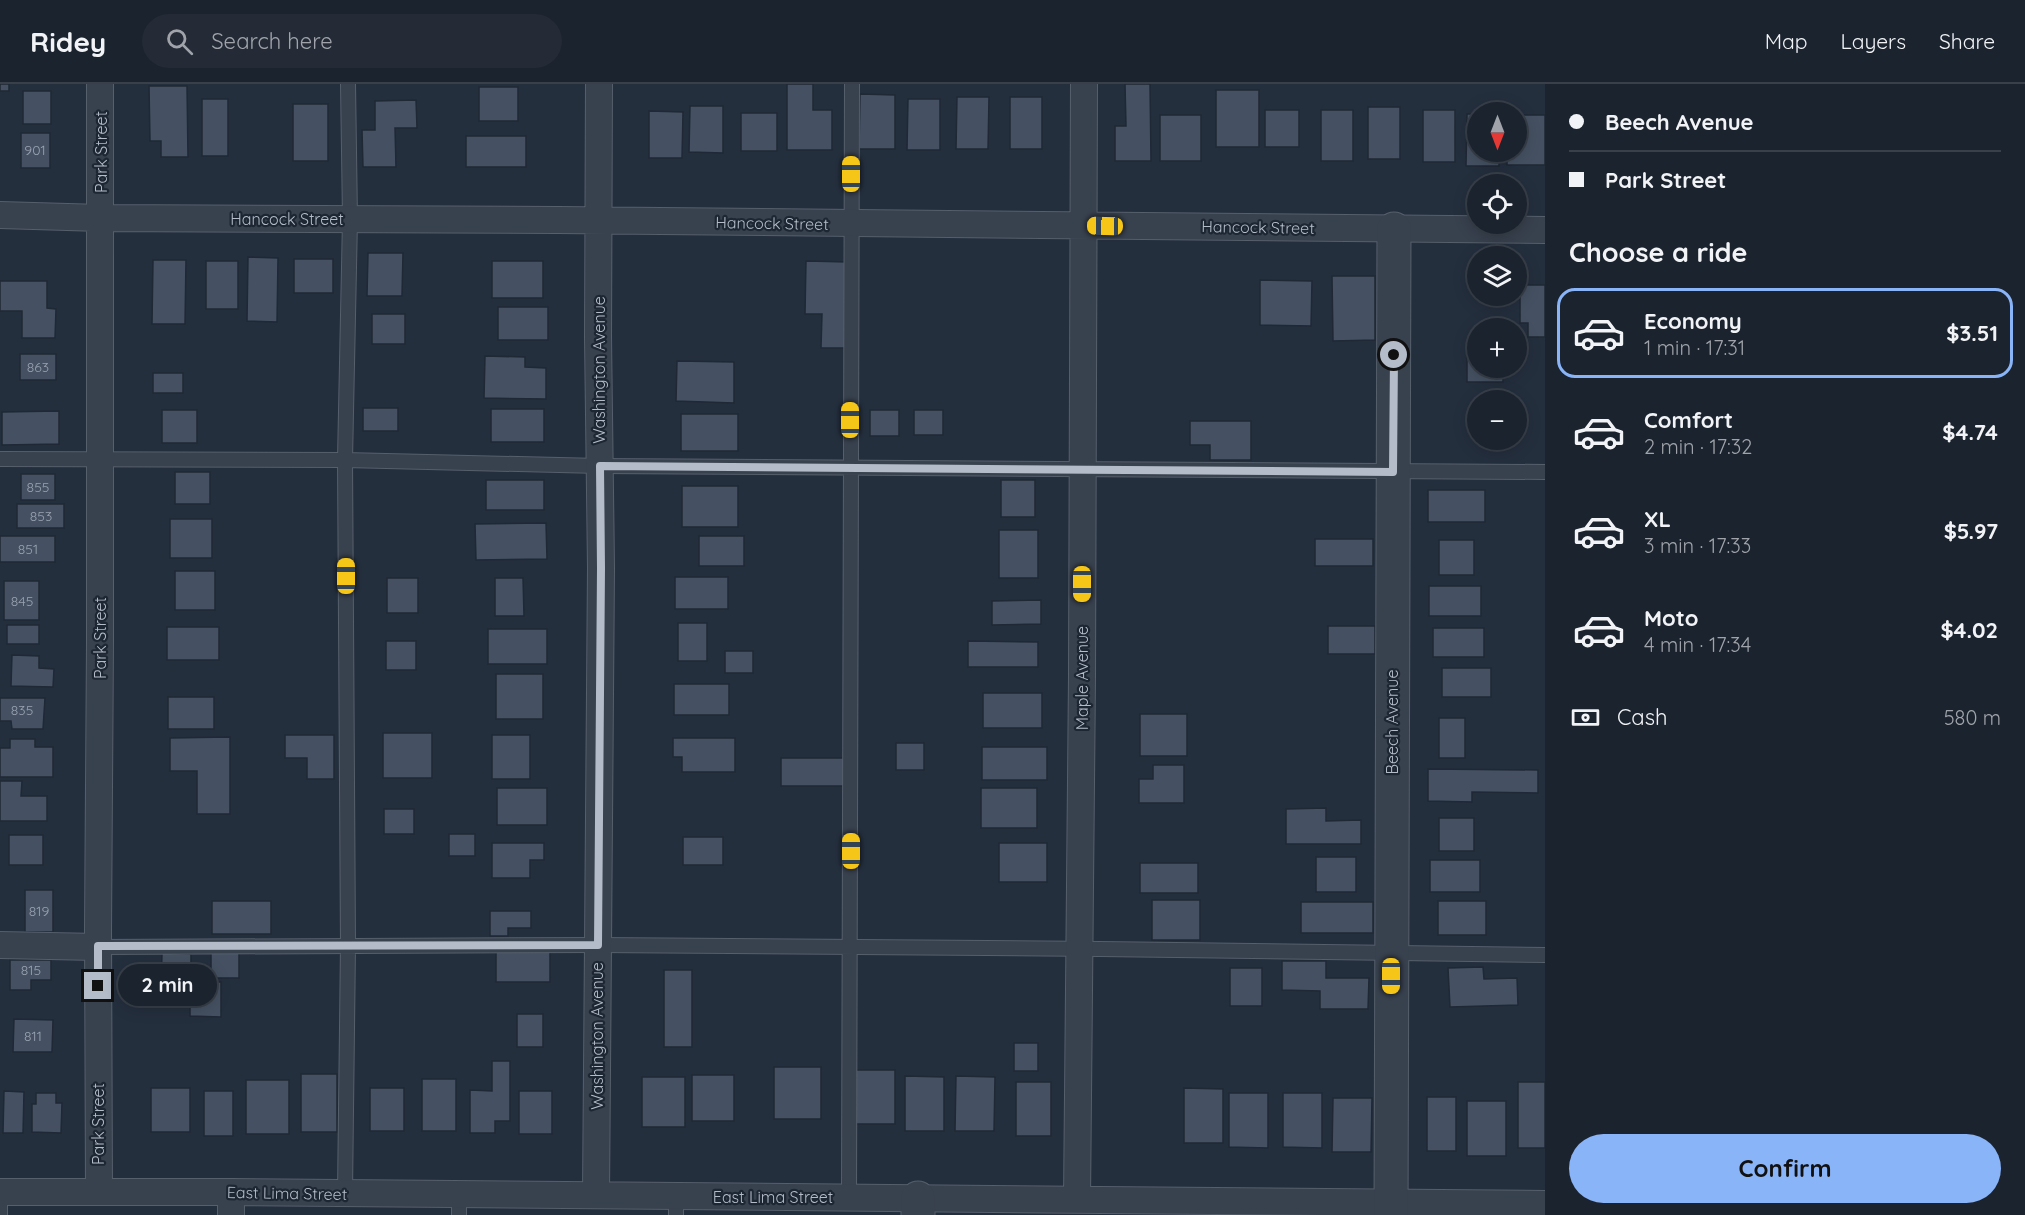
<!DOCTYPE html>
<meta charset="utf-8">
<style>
:root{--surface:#1b232e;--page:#242b36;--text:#f1f3f6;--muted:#a0a4aa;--line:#39404a;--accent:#8ab4f8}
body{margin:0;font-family:Quicksand,sans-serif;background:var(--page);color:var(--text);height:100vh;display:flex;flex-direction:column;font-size:22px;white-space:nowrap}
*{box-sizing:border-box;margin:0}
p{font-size:20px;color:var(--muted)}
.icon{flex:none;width:33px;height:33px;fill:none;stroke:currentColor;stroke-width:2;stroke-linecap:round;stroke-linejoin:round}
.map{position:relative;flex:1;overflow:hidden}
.drawer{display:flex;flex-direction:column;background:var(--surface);width:480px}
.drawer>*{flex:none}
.guide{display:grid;align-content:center;height:132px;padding:0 24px;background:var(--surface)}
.needle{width:39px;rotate:180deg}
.buttons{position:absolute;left:1467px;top:18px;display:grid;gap:12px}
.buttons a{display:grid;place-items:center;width:60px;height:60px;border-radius:50%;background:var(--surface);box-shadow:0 3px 15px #0003,0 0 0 2px var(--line);font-size:30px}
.end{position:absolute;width:27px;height:27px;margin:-14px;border:8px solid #b4bcc9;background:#111;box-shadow:0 0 0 3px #111}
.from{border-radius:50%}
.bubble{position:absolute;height:42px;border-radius:21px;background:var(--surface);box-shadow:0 3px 15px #0003,0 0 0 2px var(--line);font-size:20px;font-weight:700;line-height:42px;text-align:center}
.car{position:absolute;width:18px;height:36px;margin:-18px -9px;border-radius:8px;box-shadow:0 0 4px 2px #0007;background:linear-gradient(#f5c518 24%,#345 0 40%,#f5c518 0 76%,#345 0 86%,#f5c518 0)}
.guide b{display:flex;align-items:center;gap:21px;height:57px;font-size:22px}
.guide b+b{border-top:2px solid var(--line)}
.guide i{width:15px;height:15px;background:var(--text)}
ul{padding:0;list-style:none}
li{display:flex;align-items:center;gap:18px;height:90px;margin:0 12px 9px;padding:0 12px;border:3px solid transparent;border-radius:18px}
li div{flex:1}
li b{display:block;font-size:22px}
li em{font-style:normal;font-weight:700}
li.current{border-color:var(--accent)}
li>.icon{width:54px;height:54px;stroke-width:1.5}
h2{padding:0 24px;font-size:27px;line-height:72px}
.pay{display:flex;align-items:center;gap:15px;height:66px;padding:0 24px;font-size:22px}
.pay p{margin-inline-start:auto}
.cta{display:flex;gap:12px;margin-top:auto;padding:12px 24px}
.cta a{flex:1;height:69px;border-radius:36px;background:var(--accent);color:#111;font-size:24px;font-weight:700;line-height:69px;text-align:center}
header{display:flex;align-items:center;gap:36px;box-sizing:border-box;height:84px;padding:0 30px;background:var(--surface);border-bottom:2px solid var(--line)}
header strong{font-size:28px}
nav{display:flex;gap:33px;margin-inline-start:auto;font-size:21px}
.search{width:420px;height:54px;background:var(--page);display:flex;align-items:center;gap:15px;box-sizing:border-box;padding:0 21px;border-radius:33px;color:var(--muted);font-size:22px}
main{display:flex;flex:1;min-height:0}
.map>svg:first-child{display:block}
</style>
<header>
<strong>Ridey</strong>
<div class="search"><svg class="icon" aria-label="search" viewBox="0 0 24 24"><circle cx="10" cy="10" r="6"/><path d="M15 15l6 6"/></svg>Search here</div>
<nav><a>Map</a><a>Layers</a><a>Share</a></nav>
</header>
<main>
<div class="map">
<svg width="1545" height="1131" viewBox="0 0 1545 1131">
<rect width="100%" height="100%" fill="#242f3e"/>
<path fill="#455162" stroke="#1f2835" stroke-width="1.5" d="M 0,0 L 9,0 L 9,7 L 0,7 Z
M 787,0 L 813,0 L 813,26 L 832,26 L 832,66 L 787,66 Z
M 1125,0 L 1150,0 L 1151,77 L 1115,77 L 1115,42 L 1126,42 Z
M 149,2 L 187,2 L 188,73 L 161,73 L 161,57 L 150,57 Z
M 479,3 L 518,3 L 518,37 L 479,37 Z
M 1216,6 L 1259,6 L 1259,63 L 1216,63 Z
M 23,7 L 51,7 L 51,40 L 23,40 Z
M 860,10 L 895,11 L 895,65 L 859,65 Z
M 957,13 L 989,13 L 988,65 L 956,65 Z
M 1010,13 L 1042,13 L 1042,65 L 1010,65 Z
M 202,15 L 228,15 L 228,72 L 202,72 Z
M 908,15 L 940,15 L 940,66 L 907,66 Z
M 416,16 L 417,44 L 395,44 L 396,83 L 363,83 L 362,46 L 375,46 L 375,17 Z
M 293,20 L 328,20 L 328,77 L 293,77 Z
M 690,22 L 723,22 L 723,69 L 689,68 Z
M 1368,23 L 1400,23 L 1400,75 L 1368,75 Z
M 1265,26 L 1299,26 L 1299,63 L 1265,63 Z
M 1321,26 L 1353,26 L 1353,77 L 1321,77 Z
M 1423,26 L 1455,26 L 1455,78 L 1423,78 Z
M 649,27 L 683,28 L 682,74 L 649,74 Z
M 741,29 L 777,29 L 777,67 L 741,67 Z
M 1467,30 L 1478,30 L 1478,68 L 1499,68 L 1499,82 L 1466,82 Z
M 1160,31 L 1201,31 L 1201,77 L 1160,77 Z
M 1520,31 L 1545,31 L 1545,81 L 1507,81 L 1507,68 L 1516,68 L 1516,46 L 1520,46 Z
M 21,49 L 50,49 L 50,84 L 21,84 Z
M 466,52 L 526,52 L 526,83 L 466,83 Z
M 368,169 L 403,169 L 402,212 L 367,212 Z
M 248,173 L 278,174 L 277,238 L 247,237 Z
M 294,175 L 333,175 L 333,209 L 294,209 Z
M 153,176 L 186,176 L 185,240 L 152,240 Z
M 206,177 L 238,177 L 238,225 L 206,225 Z
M 492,177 L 543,177 L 543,214 L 492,214 Z
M 806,177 L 848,178 L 846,264 L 821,264 L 822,230 L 805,230 Z
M 1332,192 L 1375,192 L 1375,256 L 1333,257 Z
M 1260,196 L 1312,197 L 1311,242 L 1260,241 Z
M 0,197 L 47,197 L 47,224 L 56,225 L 55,254 L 22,254 L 22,227 L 0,227 Z
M 1520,201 L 1545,201 L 1545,253 L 1528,253 L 1528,239 L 1520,239 Z
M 498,223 L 548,223 L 548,256 L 498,256 Z
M 372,230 L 405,230 L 405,260 L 372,260 Z
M 20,270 L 56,270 L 56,296 L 20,296 Z
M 485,272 L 525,273 L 525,283 L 546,284 L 546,315 L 484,314 Z
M 1467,273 L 1478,273 L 1478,284 L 1503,284 L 1503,298 L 1467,298 Z
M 677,277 L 734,278 L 734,319 L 676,317 Z
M 153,289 L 183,289 L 183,309 L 153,309 Z
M 363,324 L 398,324 L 398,347 L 363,347 Z
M 491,325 L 544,325 L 544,358 L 491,358 Z
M 162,326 L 197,326 L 197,359 L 162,359 Z
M 870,326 L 899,326 L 899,352 L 870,352 Z
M 914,326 L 943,326 L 943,351 L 914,351 Z
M 59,327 L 59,360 L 2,361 L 2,328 Z
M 681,330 L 738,330 L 738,367 L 681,367 Z
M 1190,337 L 1251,337 L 1251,376 L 1210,376 L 1210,361 L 1190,361 Z
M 175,388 L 210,388 L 210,420 L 175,420 Z
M 21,390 L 55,390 L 55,416 L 21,416 Z
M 486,396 L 544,396 L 544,426 L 486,426 Z
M 1001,396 L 1035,396 L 1035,433 L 1001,433 Z
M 682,402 L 738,402 L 738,443 L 682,443 Z
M 1428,406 L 1485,406 L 1485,438 L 1428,438 Z
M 17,420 L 64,420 L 64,444 L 17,444 Z
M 170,435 L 212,435 L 212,474 L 170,474 Z
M 546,439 L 547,475 L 476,476 L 475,440 Z
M 999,446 L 1038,446 L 1038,494 L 999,494 Z
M 0,452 L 55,452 L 55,478 L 0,478 Z
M 699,452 L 744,452 L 744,482 L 699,482 Z
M 1315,455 L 1373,455 L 1373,482 L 1315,482 Z
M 1439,456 L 1474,456 L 1474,491 L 1439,491 Z
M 175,487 L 215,487 L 215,526 L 175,526 Z
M 675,493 L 728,493 L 728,525 L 675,525 Z
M 387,494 L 418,494 L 418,529 L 387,529 Z
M 495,494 L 523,494 L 524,532 L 495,532 Z
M 4,497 L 39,497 L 39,536 L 4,536 Z
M 1429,502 L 1481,502 L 1481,532 L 1429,532 Z
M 1041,516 L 1041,540 L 992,541 L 992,517 Z
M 678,539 L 707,539 L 707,577 L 678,577 Z
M 7,541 L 39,541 L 39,560 L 7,560 Z
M 1328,542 L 1375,542 L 1375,570 L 1328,570 Z
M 167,543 L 219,543 L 219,576 L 167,576 Z
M 1433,544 L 1484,544 L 1484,573 L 1433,573 Z
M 488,545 L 547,545 L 547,580 L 488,580 Z
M 386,557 L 416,557 L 416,586 L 386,586 Z
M 968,557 L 1038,558 L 1038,583 L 968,583 Z
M 725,567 L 753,567 L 753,589 L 725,589 Z
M 12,571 L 39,572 L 39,584 L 54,585 L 53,603 L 11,602 Z
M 1442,584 L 1491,584 L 1491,613 L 1442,613 Z
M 496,590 L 543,590 L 543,635 L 496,635 Z
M 674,600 L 729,600 L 729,631 L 674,631 Z
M 983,609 L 1042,609 L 1042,644 L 983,644 Z
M 168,613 L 214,613 L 214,645 L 168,645 Z
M 0,614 L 45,614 L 43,645 L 12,645 L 11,637 L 0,637 Z
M 1140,630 L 1187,630 L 1187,672 L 1140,672 Z
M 1439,634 L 1465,634 L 1465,674 L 1439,674 Z
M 383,649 L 432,649 L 432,694 L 383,694 Z
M 285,651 L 334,651 L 334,695 L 307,695 L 307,674 L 285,674 Z
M 492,651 L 530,651 L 530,695 L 492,695 Z
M 230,653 L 230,730 L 197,730 L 197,687 L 170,687 L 170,654 Z
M 673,654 L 735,654 L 735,688 L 682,688 L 682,673 L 673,673 Z
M 10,655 L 35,655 L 35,663 L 53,663 L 53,693 L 0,693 L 0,664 L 10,664 Z
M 896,659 L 924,659 L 924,686 L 896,686 Z
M 982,663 L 1047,663 L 1047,696 L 982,696 Z
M 781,674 L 845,674 L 845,702 L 781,702 Z
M 1153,681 L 1184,681 L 1184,719 L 1139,719 L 1139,695 L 1153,695 Z
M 1428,685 L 1538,686 L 1538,709 L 1472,708 L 1472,718 L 1428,717 Z
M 0,697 L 22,697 L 21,712 L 47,712 L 47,737 L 0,737 Z
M 497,704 L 547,704 L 547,741 L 497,741 Z
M 981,704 L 1037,704 L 1037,744 L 981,744 Z
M 1326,724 L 1326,737 L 1361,736 L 1361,760 L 1286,760 L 1286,725 Z
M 384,725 L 414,725 L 414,750 L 384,750 Z
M 1439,734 L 1474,734 L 1474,767 L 1439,767 Z
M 449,750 L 475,750 L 475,772 L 449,772 Z
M 9,751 L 43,751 L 43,781 L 9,781 Z
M 683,753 L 723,753 L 723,781 L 683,781 Z
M 492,759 L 544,759 L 544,776 L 530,776 L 530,794 L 492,794 Z
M 999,759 L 1047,759 L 1047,798 L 999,798 Z
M 1316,773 L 1356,773 L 1356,808 L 1316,808 Z
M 1430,776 L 1480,776 L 1480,808 L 1430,808 Z
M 1140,779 L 1198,779 L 1198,809 L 1140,809 Z
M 25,806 L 53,806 L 53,848 L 25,848 Z
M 1152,816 L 1200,816 L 1200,856 L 1152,856 Z
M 212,817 L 271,817 L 271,850 L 212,850 Z
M 1438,817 L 1486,817 L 1486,851 L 1438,851 Z
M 1301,818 L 1373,818 L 1373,849 L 1301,849 Z
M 490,827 L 531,827 L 531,844 L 508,844 L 508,852 L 490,852 Z
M 211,866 L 239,866 L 239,894 L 211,894 Z
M 496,868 L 550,868 L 550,898 L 496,898 Z
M 162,869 L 191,870 L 191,897 L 221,898 L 221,933 L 190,932 L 190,902 L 161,901 Z
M 10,876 L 51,876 L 51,896 L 31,896 L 31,906 L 10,906 Z
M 1282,877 L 1326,877 L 1326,894 L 1369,894 L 1368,925 L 1320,925 L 1320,907 L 1282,906 Z
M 1483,883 L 1484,895 L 1517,894 L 1518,921 L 1450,923 L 1448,884 Z
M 1230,884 L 1262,884 L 1262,922 L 1230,922 Z
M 664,886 L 692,886 L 692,963 L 664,963 Z
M 517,930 L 543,930 L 543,963 L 517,963 Z
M 14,935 L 53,936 L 52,968 L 13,968 Z
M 1014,959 L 1038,959 L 1038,987 L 1014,987 Z
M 492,977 L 510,977 L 510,1037 L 495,1037 L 495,1049 L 470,1049 L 470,1006 L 492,1007 Z
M 774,983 L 821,983 L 821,1035 L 774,1035 Z
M 856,986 L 895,986 L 895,1040 L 856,1040 Z
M 301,990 L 337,990 L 337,1048 L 301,1048 Z
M 692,991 L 734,991 L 734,1037 L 692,1037 Z
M 905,992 L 944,993 L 944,1047 L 905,1047 Z
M 956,992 L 995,993 L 994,1047 L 955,1047 Z
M 642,993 L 685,993 L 685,1043 L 642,1043 Z
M 422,995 L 456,995 L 456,1047 L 422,1047 Z
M 246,996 L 289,996 L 289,1050 L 246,1050 Z
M 1016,998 L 1051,998 L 1051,1052 L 1016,1052 Z
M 1518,998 L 1545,998 L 1545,1064 L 1518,1064 Z
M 151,1004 L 190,1004 L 190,1048 L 151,1048 Z
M 370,1004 L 404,1004 L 404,1047 L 370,1047 Z
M 1184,1004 L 1223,1005 L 1223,1059 L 1184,1059 Z
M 4,1007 L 24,1008 L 23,1049 L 3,1049 Z
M 204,1007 L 233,1007 L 233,1052 L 204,1052 Z
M 519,1007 L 552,1007 L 552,1050 L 519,1050 Z
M 36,1009 L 56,1009 L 56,1019 L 62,1019 L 61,1049 L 32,1048 L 32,1020 L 36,1020 Z
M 1229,1009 L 1268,1009 L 1268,1064 L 1229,1063 Z
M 1283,1009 L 1322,1009 L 1322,1064 L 1283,1063 Z
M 1427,1013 L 1456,1013 L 1456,1067 L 1427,1067 Z
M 1333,1014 L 1372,1014 L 1371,1068 L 1332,1068 Z
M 1467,1017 L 1506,1017 L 1506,1072 L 1467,1072 Z"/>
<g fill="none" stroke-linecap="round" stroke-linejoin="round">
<g stroke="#565f6c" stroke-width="16">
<path id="service" d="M 0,375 L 345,376 L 600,382 L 1545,388
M 98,863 L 598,861 L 1100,865 L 1545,871
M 0,1108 L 0,1131
M 345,1109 L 348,861 L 345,376 L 350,135 L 348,0
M 459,1110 L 459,1131
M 676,1113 L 676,1131
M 849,1114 L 852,0"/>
</g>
<g stroke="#565f6c" stroke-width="28">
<path id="minor" d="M 0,131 L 101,134 L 558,136 L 1545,146
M 0,861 L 98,863
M 0,1108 L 231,1108 L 1545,1120
M 99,1108 L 98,846 L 100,559 L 100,0
M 231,1108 L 231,1131
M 596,1111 L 601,484 L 598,253 L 599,0
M 1077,1116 L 1082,593 L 1084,0"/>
</g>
<g stroke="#565f6c" stroke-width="35">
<path id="tertiary" d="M 918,1114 L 918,1131
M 1391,1131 L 1394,145"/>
</g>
<use href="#service" stroke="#38414e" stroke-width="14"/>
<use href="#minor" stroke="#38414e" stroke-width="26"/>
<use href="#tertiary" stroke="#38414e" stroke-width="33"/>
</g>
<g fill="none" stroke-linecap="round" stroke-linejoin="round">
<path stroke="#b4bcc9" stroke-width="8" d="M 98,902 L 98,862 L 598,861 L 601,484 L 600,382 L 1393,388 L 1394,271"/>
</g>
<g text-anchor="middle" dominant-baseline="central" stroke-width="4.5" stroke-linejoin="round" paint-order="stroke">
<g font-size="14" fill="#98a1af">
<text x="35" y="66">901</text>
<text x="38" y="283">863</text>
<text x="38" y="403">855</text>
<text x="41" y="432">853</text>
<text x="28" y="465">851</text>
<text x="22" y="517">845</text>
<text x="22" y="626">835</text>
<text x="39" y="827">819</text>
<text x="31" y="886">815</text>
<text x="33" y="952">811</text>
</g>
<g font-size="16" fill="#b4bcc9" stroke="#1d2633">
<text transform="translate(101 68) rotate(-90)">Park Street</text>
<text x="287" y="135">Hancock Street</text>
<text transform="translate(772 139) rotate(1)">Hancock Street</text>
<text transform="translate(1258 143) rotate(1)">Hancock Street</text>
<text transform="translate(599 286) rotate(-90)">Washington Avenue</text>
<text transform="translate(100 554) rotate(-90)">Park Street</text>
<text transform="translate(1082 594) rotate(-90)">Maple Avenue</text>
<text transform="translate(1392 638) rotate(-90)">Beech Avenue</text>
<text transform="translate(597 952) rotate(-90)">Washington Avenue</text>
<text transform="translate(98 1040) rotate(-90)">Park Street</text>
<text transform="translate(287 1109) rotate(1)">East Lima Street</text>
<text x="773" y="1113">East Lima Street</text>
</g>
</g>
</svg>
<div class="buttons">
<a><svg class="needle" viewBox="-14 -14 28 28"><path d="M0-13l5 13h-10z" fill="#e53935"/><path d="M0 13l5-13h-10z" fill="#a0a4aa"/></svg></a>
<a><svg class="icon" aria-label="locate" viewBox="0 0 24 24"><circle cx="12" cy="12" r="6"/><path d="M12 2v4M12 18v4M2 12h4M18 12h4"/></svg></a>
<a><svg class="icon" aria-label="layers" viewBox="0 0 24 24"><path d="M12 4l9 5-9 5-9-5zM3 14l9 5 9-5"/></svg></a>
<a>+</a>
<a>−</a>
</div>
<i class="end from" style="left:1394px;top:271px"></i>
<i class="end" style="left:98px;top:902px"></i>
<div class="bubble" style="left:118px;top:880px;width:99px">2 min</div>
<i class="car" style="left:851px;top:90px;rotate:0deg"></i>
<i class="car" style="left:1105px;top:142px;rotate:271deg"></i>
<i class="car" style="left:850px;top:336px;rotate:0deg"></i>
<i class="car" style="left:346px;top:492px;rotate:0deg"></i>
<i class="car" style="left:1082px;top:500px;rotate:180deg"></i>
<i class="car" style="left:851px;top:767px;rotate:0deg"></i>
<i class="car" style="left:1391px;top:892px;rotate:180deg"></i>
</div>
<section class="drawer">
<div class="guide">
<b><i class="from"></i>Beech Avenue</b>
<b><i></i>Park Street</b>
</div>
<h2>Choose a ride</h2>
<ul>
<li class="current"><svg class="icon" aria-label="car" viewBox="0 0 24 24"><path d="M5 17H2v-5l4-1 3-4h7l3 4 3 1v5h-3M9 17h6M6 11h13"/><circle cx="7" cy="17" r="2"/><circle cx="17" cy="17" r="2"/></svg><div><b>Economy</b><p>1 min · 17:31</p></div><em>$3.51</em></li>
<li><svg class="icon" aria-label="car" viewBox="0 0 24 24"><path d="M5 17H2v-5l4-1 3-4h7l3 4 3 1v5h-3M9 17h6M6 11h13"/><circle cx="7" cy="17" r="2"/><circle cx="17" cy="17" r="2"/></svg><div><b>Comfort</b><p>2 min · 17:32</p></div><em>$4.74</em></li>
<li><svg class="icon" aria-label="car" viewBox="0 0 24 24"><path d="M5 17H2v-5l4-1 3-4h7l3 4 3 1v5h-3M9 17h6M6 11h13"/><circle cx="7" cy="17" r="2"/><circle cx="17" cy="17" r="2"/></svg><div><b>XL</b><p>3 min · 17:33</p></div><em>$5.97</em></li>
<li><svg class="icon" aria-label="car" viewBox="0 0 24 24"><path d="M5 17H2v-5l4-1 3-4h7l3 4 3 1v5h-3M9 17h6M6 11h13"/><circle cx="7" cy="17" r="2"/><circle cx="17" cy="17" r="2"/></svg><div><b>Moto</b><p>4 min · 17:34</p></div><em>$4.02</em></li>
</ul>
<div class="pay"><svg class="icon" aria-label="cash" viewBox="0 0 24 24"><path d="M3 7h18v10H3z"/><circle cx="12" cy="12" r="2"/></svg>Cash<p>580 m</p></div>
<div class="cta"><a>Confirm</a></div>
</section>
</main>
